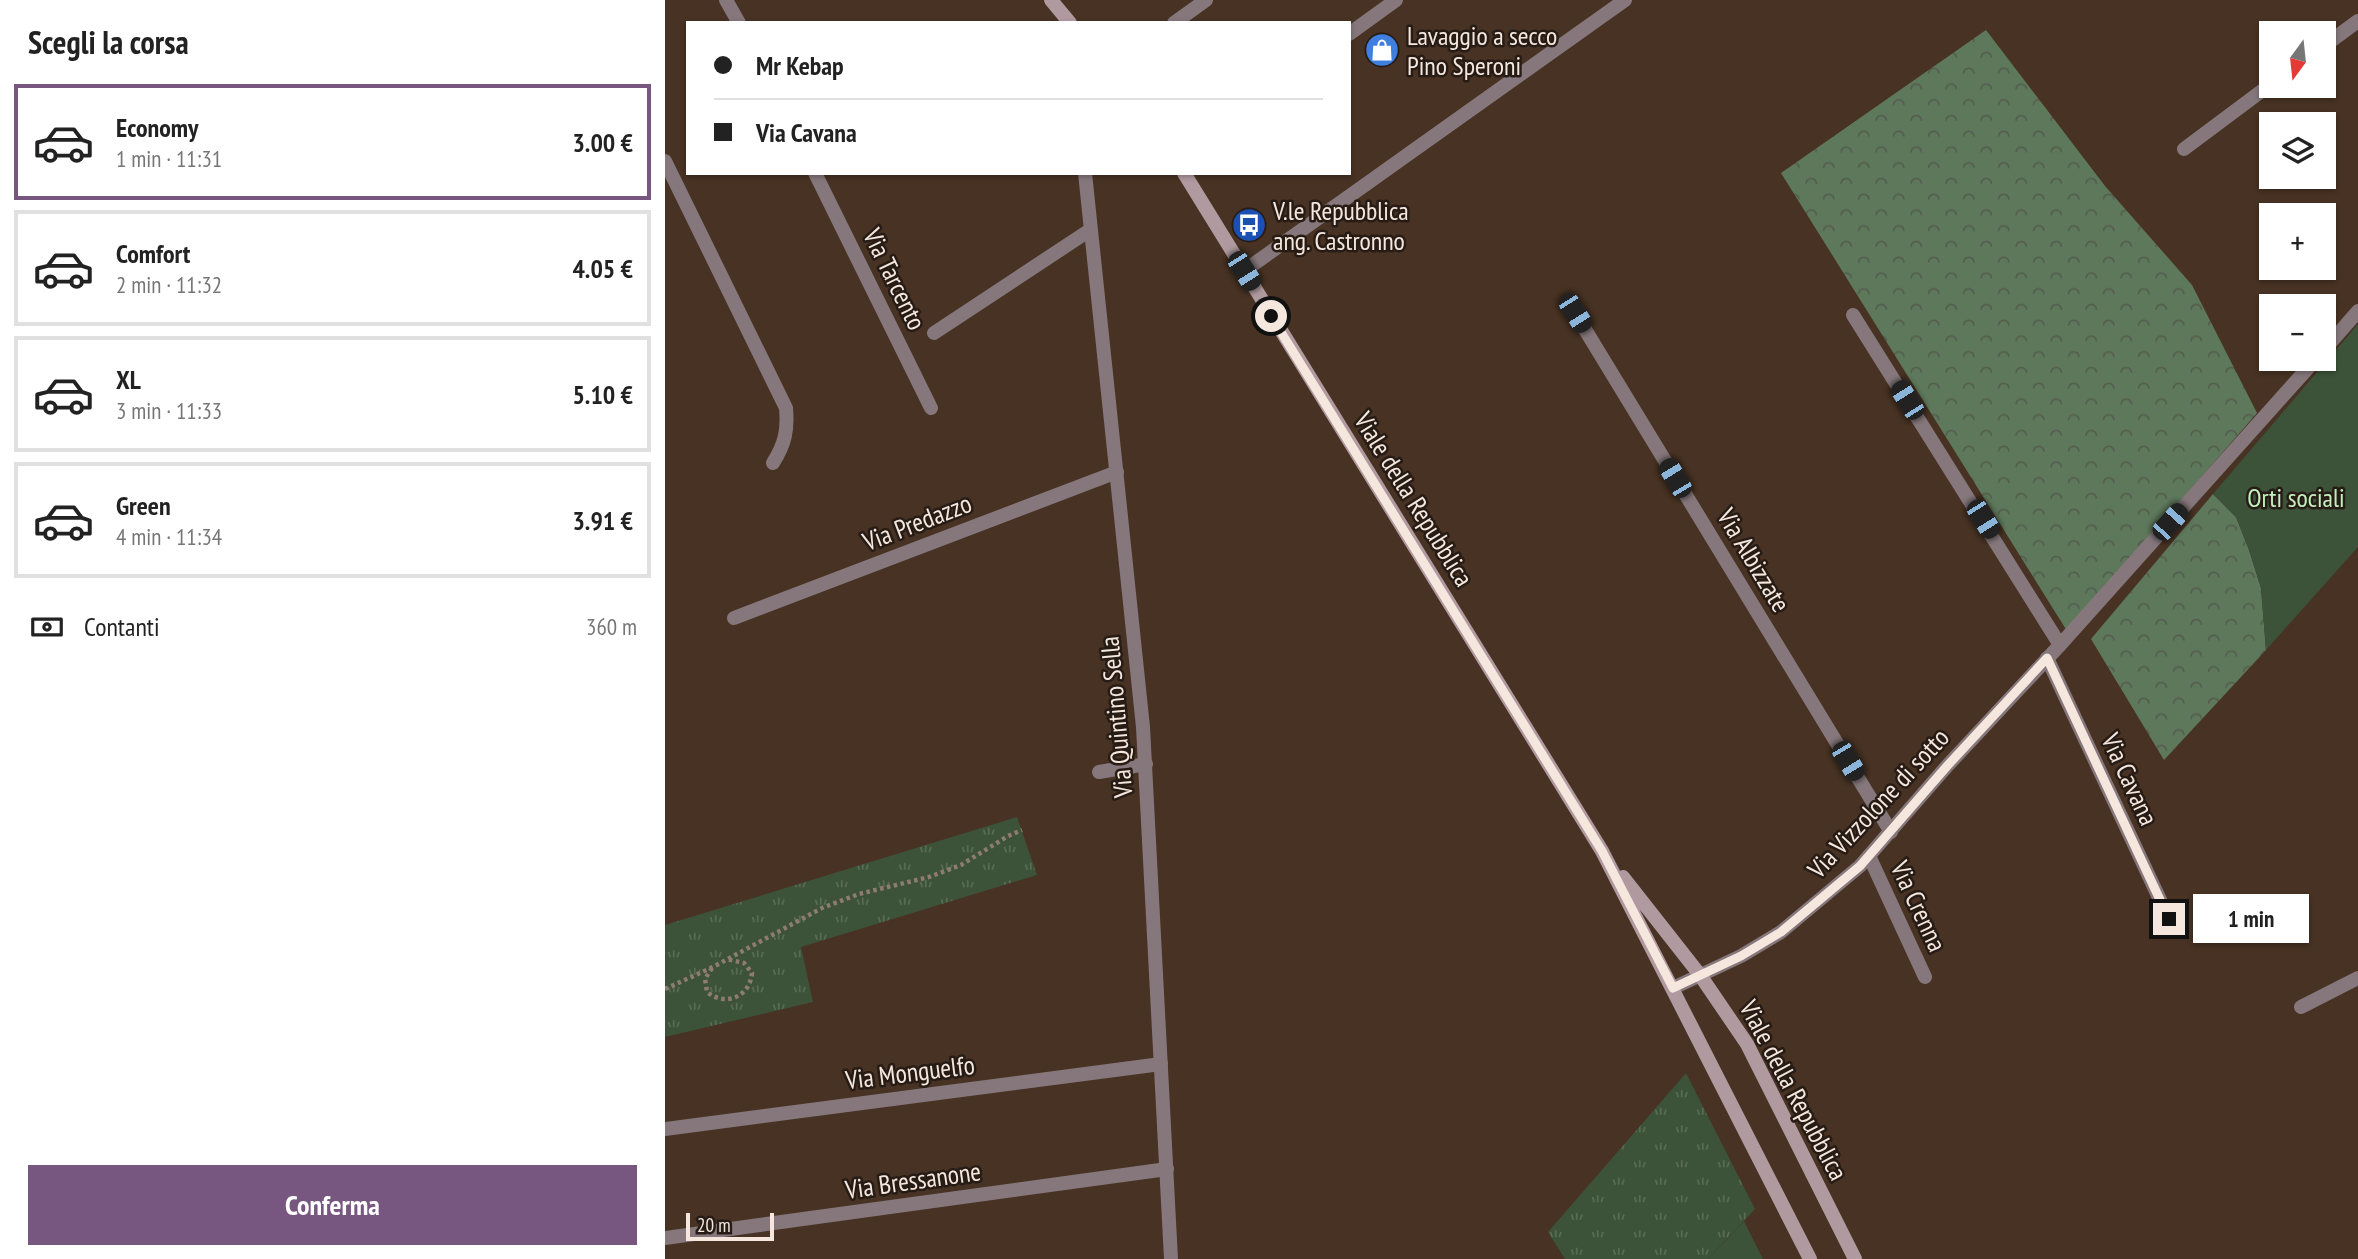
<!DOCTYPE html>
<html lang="it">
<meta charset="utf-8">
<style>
:root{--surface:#fff;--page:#f2f2f2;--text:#222;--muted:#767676;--line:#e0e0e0;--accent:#775780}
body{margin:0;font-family:"PT Sans Narrow",sans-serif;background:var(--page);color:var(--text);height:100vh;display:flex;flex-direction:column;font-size:26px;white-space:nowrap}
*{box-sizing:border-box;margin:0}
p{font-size:23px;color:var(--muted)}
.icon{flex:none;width:38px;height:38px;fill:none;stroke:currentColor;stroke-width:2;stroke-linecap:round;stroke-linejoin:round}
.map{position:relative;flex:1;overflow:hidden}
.panel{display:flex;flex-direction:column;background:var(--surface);width:665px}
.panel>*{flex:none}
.guide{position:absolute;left:21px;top:21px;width:665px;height:154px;border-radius:0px;box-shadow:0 2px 5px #0004;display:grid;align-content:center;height:154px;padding:0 28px;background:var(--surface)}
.needle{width:46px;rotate:195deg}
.tools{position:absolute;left:1594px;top:21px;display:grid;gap:14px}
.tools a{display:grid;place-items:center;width:77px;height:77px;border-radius:0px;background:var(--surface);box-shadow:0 2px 5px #0004;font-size:35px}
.scale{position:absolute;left:21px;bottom:18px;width:88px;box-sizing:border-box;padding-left:7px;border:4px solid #f5e7de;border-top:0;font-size:19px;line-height:24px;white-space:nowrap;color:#f5e7de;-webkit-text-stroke:5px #261c15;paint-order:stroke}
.end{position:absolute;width:32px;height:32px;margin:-16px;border:9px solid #f5e7de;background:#111;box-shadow:0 0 0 4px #111}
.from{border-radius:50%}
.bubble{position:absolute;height:49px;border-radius:0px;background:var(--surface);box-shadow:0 2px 5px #0004;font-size:23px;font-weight:600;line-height:49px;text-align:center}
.car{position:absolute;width:21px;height:42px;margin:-21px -10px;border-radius:9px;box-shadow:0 0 5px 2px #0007;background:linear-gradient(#222 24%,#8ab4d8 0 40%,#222 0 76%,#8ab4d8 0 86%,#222 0)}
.guide b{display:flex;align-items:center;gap:24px;height:66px;font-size:26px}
.guide b+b{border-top:2px solid var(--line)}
.guide i{width:18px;height:18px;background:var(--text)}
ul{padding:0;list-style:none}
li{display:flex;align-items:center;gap:21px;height:116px;margin:0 14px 10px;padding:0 14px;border:4px solid var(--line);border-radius:0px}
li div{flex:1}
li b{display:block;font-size:26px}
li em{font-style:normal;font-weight:600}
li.current{border-color:var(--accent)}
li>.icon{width:63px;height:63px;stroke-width:1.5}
h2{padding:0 28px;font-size:32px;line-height:84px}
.pay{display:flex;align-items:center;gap:18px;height:77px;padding:0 28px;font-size:26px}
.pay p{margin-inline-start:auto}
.primary-button{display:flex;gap:14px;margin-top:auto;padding:14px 28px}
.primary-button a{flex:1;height:80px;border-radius:0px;background:var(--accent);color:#fff;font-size:28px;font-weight:600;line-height:80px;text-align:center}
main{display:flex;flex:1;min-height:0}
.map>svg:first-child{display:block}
</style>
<main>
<section class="panel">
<h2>Scegli la corsa</h2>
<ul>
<li class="current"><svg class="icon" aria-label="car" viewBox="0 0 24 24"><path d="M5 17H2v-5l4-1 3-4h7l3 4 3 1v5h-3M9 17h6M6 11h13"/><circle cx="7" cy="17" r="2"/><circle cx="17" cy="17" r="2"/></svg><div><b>Economy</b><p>1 min · 11:31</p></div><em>3.00 €</em></li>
<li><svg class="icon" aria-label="car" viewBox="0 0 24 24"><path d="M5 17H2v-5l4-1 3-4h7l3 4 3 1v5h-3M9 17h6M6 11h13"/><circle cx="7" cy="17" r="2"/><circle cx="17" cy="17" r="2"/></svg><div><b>Comfort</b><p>2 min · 11:32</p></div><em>4.05 €</em></li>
<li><svg class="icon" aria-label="car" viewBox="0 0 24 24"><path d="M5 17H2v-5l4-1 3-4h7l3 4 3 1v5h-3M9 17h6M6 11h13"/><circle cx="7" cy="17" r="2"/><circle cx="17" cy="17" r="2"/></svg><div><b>XL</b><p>3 min · 11:33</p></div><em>5.10 €</em></li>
<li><svg class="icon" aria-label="car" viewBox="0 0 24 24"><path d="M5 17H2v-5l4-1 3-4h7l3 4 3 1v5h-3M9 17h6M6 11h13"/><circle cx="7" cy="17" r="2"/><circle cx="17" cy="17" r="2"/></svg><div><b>Green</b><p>4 min · 11:34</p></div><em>3.91 €</em></li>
</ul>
<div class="pay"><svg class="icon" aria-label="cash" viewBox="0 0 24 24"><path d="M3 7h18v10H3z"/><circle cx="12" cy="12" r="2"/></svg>Contanti<p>360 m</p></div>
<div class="primary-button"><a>Conferma</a></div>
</section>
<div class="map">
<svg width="1693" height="1259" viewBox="0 0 1693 1259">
<defs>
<pattern id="grass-tufts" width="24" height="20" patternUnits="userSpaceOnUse" patternTransform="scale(1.75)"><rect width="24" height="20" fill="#3c5239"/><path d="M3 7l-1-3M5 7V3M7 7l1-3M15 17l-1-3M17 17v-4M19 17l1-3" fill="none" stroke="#596b55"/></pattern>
<pattern id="forest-crowns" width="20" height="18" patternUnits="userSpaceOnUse" patternTransform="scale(1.75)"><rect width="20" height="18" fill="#5e785b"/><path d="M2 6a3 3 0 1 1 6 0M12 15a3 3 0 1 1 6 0" fill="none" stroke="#545e4f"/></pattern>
</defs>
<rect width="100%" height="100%" fill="#473223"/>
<path fill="url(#grass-tufts)" d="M 352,817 L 372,875 L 136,947 L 148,1002 L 0,1037 L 0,925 Z
M 1021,1073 L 1090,1209 L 1043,1259 L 900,1259 L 883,1232 Z"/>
<path fill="url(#forest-crowns)" d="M 1321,30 L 1440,186 L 1527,285 L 1592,413 L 1402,631 L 1116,173 Z
M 1548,494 L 1571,517 L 1584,550 L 1596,588 L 1601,650 L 1499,760 L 1426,639 Z"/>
<path fill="#3c5239" d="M 1693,324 L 1693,547 L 1601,650 L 1596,588 L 1584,550 L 1571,517 L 1548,494 Z
M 1079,1221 L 1098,1259 L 1043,1259 Z"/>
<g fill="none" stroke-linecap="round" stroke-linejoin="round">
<path stroke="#8e7c70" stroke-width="4.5" stroke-dasharray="3.5 3.5" stroke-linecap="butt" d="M 47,968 L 40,979 L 42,992 C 60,1007 85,997 87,973 L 79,963 L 62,959
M 0,989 L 48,967 L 157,908 L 194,894 L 264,877 L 296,865 L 343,836 L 357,830"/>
<path stroke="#85777b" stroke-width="14" d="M 61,0 L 74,23
M 509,23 L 541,0
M 0,161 L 121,408 C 123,430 120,444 108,463
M 150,173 L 266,408
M 910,313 L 1226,832
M 1188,315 L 1395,645
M 269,333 L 425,230
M 69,618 L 452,472
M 1382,658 L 1504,919
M 434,772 L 481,764
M 1204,856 L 1260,977
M 1636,1007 L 1693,978
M 0,1129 L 496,1064
M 0,1238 L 502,1169"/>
<path stroke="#85777b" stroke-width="14" d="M 684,34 L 731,0
M 1659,46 L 1693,21
M 1519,149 L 1606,84
M 420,173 L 478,727 L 506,1259
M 579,271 L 960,0
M 1659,350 L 1693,311
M 1008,988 L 1076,956 L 1116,932 L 1195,866 L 1283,765 L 1395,645 L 1651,359"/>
<path stroke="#b09aa0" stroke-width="14" d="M 386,0 L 405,23
M 519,173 L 937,851 L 1145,1259
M 958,877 L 1035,975 L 1082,1044 L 1190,1259"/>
</g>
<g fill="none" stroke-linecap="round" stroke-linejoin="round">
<path stroke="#f5e7de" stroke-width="9" d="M 606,316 L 937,851 L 1008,988 L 1076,956 L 1116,932 L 1195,866 L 1283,765 L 1382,658 L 1504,919"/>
</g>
<defs>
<g id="shop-disc" transform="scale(1.75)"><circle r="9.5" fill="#3f7fe0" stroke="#261c15"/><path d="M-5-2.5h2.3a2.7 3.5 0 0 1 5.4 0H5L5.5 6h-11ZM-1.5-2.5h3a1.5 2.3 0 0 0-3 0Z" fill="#fff"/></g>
<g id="bus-disc" transform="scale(1.75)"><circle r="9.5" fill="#1a4fb4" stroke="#261c15"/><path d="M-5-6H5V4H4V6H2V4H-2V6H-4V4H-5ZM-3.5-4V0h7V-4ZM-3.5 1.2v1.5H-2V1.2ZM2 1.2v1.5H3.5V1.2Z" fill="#fff"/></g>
</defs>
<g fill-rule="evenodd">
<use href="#shop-disc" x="717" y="50"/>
<use href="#bus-disc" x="584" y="225"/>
</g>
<g text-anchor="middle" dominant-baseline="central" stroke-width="5" stroke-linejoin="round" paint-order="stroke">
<g font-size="26" fill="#f5e7de" stroke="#261c15" text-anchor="start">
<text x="742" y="35">Lavaggio a secco<tspan x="742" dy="30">Pino Speroni</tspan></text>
<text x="608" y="210">V.le Repubblica<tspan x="608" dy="30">ang. Castronno</tspan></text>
</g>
<g font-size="26" fill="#f5e7de" stroke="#261c15">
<text transform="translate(230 279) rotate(64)">Via Tarcento</text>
<text transform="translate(749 499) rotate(58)">Viale della Repubblica</text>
<text transform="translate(252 522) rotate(-21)">Via Predazzo</text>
<text transform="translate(1089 560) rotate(59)">Via Albizzate</text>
<text transform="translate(451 717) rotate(-95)">Via Quintino Sella</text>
<text transform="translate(1465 779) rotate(65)">Via Cavana</text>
<text transform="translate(1213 803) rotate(-47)">Via Vizzolone di sotto</text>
<text transform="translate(1254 906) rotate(65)">Via Crenna</text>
<text transform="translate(245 1072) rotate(-7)">Via Monguelfo</text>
<text transform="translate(1129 1090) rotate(62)">Viale della Repubblica</text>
<text transform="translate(248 1180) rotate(-8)">Via Bressanone</text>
</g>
<g font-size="26" fill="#c2f0bd" stroke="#261c15">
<text x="1631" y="497">Orti sociali</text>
</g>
</g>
</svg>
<div class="tools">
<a><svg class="needle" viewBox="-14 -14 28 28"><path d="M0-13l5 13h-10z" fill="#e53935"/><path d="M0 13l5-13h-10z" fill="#767676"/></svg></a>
<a><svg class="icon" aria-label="layers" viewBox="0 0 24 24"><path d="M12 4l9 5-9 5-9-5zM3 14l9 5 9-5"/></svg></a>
<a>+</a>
<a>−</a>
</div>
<div class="scale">20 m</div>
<i class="end from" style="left:606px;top:316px"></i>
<i class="end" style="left:1504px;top:919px"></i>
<div class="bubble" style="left:1528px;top:894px;width:116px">1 min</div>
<i class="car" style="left:579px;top:271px;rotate:148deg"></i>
<i class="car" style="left:910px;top:313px;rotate:148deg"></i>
<i class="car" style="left:1242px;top:400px;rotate:328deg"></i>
<i class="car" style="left:1010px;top:478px;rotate:329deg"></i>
<i class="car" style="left:1318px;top:519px;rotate:148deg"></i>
<i class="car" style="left:1505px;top:522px;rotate:42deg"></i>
<i class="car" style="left:1183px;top:761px;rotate:149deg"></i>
<div class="guide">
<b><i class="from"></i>Mr Kebap</b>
<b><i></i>Via Cavana</b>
</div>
</div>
</main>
